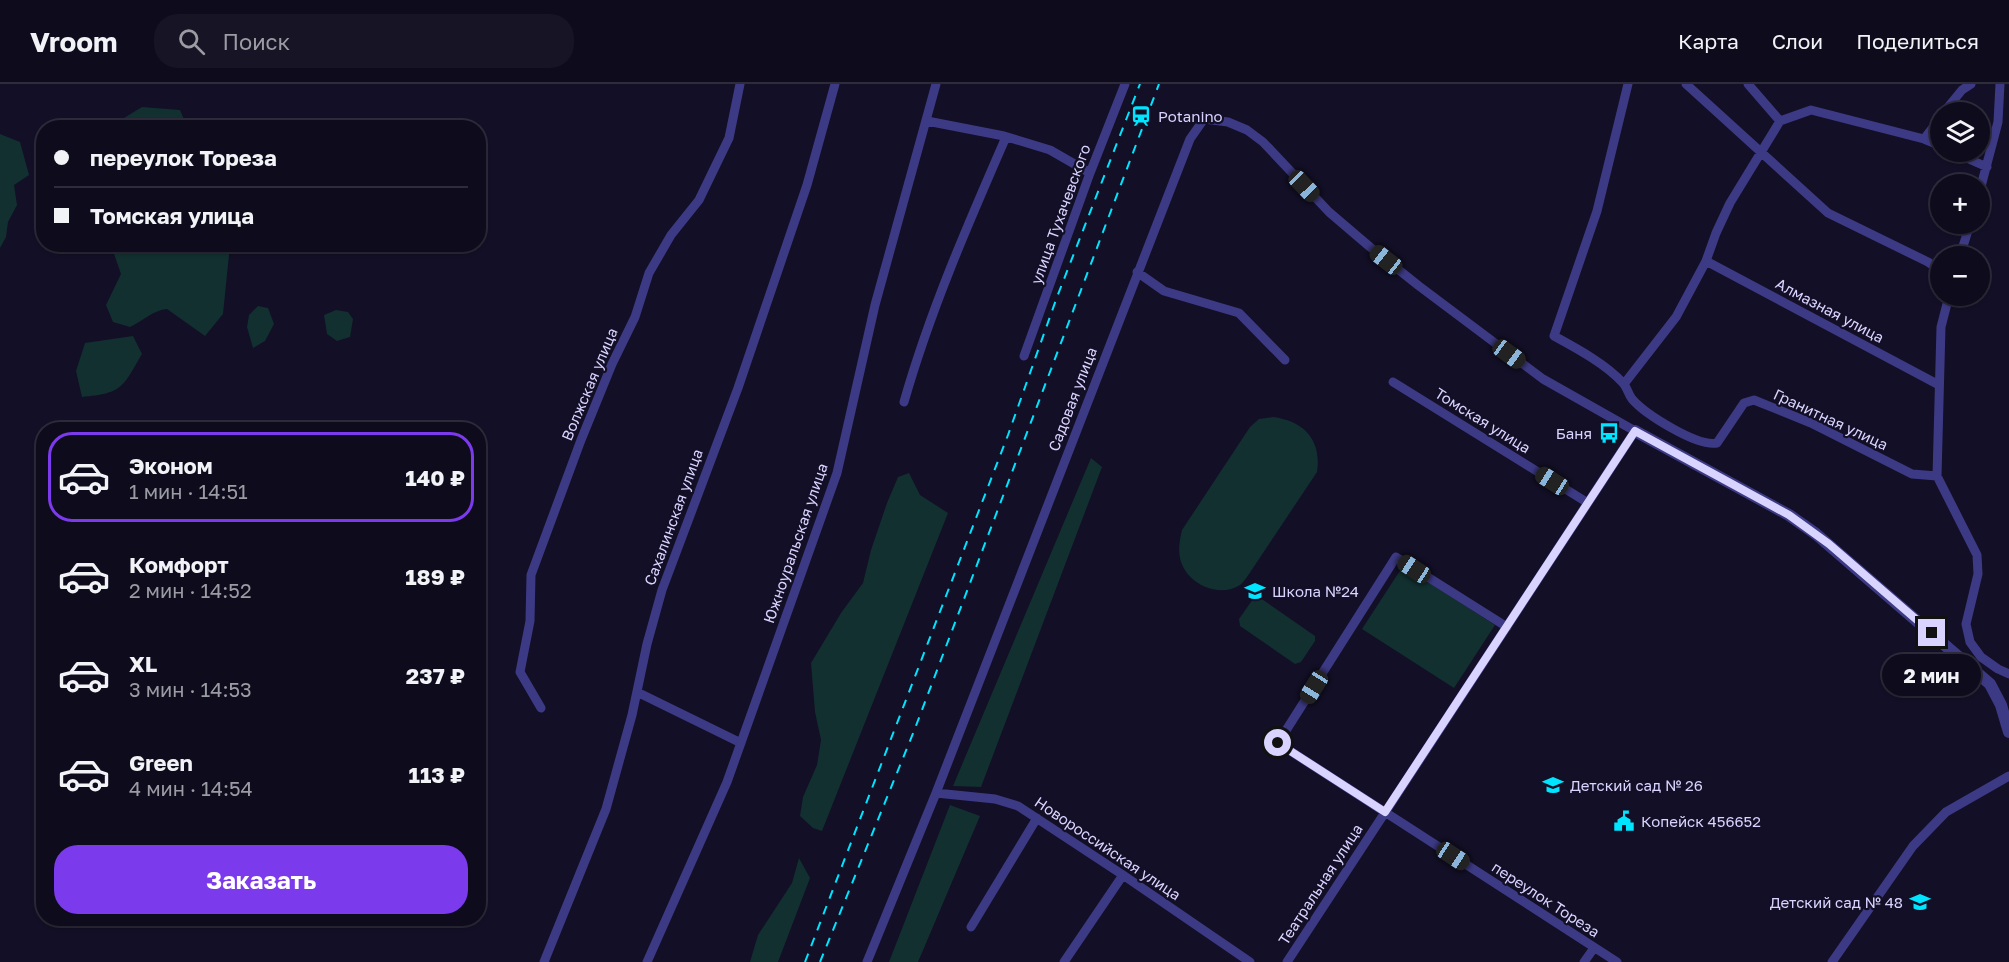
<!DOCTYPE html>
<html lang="ru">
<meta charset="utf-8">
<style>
:root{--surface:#0e0b1c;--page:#171425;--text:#f1f3f6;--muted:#9b9ba3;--line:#2e2b3b;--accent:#7c3aed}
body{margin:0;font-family:"Golos Text",sans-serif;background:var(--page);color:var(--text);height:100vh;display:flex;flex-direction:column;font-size:22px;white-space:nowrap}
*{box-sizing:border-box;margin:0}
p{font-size:20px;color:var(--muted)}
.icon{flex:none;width:33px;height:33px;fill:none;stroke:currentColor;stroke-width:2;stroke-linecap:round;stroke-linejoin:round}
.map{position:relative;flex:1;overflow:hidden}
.sheet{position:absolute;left:36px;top:338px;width:450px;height:504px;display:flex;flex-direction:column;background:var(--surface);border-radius:24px;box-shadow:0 2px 4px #0004,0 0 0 2px var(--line)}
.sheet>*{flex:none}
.banner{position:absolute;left:36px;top:36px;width:450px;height:132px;border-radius:24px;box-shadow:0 2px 4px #0004,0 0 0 2px var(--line);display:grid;align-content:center;height:132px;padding:0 18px;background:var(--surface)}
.tools{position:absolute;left:1930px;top:18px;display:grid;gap:12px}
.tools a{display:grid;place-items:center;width:60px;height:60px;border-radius:50%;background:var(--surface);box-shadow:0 2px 4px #0004,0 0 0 2px var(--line);font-size:30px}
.end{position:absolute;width:27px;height:27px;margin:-14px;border:8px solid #d9d4ff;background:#111;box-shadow:0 0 0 3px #111}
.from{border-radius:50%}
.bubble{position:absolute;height:42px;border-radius:21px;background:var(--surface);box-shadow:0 2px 4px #0004,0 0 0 2px var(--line);font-size:20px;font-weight:700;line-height:42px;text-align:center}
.car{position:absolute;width:18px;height:36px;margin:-18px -9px;border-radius:8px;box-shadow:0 0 4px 2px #0007;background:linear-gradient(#222 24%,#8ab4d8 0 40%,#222 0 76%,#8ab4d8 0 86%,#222 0)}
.banner b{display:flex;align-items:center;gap:21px;height:57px;font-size:22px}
.banner b+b{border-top:2px solid var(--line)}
.banner i{width:15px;height:15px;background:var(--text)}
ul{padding:10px 0 0;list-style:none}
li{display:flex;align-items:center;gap:18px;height:90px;margin:0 12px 9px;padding:0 6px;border:3px solid transparent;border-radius:24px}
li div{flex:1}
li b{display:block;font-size:22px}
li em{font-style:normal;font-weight:700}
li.on{border-color:var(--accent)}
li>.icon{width:54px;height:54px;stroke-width:1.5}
.action{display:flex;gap:12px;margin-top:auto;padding:12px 18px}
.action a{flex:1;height:69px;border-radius:24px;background:var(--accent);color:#fff;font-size:24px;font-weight:700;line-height:69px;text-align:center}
header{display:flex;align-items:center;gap:36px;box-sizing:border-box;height:84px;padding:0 30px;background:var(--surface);border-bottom:2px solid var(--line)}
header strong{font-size:28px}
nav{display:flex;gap:33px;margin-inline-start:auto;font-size:21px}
.search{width:420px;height:54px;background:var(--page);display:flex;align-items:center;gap:15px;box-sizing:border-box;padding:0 21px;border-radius:24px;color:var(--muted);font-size:22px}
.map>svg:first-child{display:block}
</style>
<header>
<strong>Vroom</strong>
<div class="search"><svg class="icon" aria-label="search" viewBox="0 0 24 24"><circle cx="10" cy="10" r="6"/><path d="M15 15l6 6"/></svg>Поиск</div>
<nav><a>Карта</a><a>Слои</a><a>Поделиться</a></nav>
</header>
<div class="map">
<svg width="2009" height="878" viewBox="0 0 2009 878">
<rect width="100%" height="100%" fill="#130f26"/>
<path fill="#12302f" d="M 142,23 L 180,26 L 187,43 L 118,43 L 124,34 Z
M 0,50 L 20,58 L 29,91 L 14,101 L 17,121 L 8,138 L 6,153 L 0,164 Z
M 111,161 L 230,161 L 223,230 L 205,252 L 167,225 C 151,227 145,236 130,243 L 113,238 L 106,221 L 121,190 Z
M 258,222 L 268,224 L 274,240 L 265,257 L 253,264 L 247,243 L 249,231 Z
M 336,226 L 348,228 L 353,235 L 350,253 L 337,257 L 327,250 L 324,231 Z
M 133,252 L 142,270 C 122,304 123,309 82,313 L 76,287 L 85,259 Z
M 1273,333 C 1304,337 1322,356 1317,388 L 1249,490 C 1246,494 1243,499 1240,501 C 1218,515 1185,499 1180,474 C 1178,464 1180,455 1182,446 L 1250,343 L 1259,335 Z
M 1091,374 L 1102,383 L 981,703 L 953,702 Z
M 909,389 L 920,411 L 948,429 L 822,747 L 813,744 L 800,732 L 803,713 L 817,681 L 821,656 L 815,628 L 811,579 L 841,529 L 863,499 L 871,466 L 887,419 L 898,393 Z
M 1403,482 L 1495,541 L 1454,604 L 1362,545 Z
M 1259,513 L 1315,552 L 1315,557 L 1301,578 L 1295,580 L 1240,542 L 1239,535 L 1253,515 Z
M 950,721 L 980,732 L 918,878 L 889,878 Z
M 799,774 L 810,794 L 778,878 L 750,878 L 758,851 L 792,799 Z"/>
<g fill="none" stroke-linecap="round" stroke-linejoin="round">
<path stroke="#3d3a85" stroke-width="9" d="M 1628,0 L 1597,127 L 1554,252 C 1576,264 1606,280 1623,299 C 1627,303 1628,310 1632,315 C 1645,330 1697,363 1717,359 L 1744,319 L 1754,316 L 1811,339 L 1912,390 L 1937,392
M 1686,0 L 1828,129 L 1928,178 L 1941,187
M 1748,0 L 1780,37 L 1811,26 L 1924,55 L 1941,62
M 1944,28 L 1962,6 L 1971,0
M 927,37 L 1004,52 L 1050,66 L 1090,89
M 1924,55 L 1941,33
M 1953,68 L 1987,83
M 1980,106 L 1998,38 L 2000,0
M 1960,172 L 1970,140
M 1706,177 L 1939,301
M 1137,188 L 1164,207 L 1239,229 L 1285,276
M 1949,212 L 1941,243 L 1937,392 L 1977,471 L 1978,490 L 1966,540 L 1970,558 L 1981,573 L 1998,585 L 2009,590
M 1024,272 L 1090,89 L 1125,0
M 1393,298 L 1588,419
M 1624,300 L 1676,233 L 1706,177 L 1716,149 L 1730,119 L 1780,37
M 904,318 C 930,227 968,140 1006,53
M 1507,543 L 1396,473 L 1278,659 L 1617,878
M 637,608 L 741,659
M 541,624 L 520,588 L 530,537 L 531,491 L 581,356 L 612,280 L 635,233 L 649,189 L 671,151 L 699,116 L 729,54 L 740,0
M 936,709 L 995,715 L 1018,722 L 1123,791 L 1250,878
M 971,843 L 1037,734
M 544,878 L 606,725 L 632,631 L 647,560 L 662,506 L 738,304 L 807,101 L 835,0
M 647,878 L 727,698 L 837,389 L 875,221 L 936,0
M 867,878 L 936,709 L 1190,55 L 1204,35 L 1228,38 L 1247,46 L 1263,58 L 1329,128 L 1370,163 L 1419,202 L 1543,295 L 1635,347 L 1287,878
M 1064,878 L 1123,791
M 1584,878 L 1594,864
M 1832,878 L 1913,762 L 1946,728 L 2009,692"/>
<path stroke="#3d3a85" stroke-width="12" d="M 1635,347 L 1789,431 L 1816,450 L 1990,600 L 2001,621 L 2009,648"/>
<path stroke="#00e5ff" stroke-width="2" stroke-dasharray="9 8" stroke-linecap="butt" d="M 805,878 L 1008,351 L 1057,213 L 1140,0
M 820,878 L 914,647 L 1159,0"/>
</g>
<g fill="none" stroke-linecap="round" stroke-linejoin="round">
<path stroke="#d9d4ff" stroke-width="8" d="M 1278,659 L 1385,728 L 1635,347 L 1789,431 L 1829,460 L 1932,549"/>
</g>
<defs>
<g id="station-bare" transform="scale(1.62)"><path d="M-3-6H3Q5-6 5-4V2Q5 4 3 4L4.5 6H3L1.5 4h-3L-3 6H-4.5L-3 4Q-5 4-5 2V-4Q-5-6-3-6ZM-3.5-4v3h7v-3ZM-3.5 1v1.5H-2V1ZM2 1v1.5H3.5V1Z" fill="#00e5ff" stroke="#130f26" stroke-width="2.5" paint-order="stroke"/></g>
<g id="bus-bare" transform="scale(1.62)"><path d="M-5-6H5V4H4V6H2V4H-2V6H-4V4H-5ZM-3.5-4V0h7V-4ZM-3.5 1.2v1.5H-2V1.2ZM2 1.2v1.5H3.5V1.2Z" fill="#00e5ff" stroke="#130f26" stroke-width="2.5" paint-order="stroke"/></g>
<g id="school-bare" transform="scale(1.62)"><path d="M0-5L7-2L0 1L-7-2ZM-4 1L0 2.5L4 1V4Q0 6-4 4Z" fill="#00e5ff" stroke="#130f26" stroke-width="2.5" paint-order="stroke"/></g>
<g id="civic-bare" transform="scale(1.62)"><path d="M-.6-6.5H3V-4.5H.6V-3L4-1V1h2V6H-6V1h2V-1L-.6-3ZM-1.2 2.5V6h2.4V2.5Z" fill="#00e5ff" stroke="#130f26" stroke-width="2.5" paint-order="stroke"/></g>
</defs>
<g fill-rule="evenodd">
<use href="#station-bare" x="1141" y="32"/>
<use href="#bus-bare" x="1609" y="349"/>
<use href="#school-bare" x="1255" y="507"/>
<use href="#school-bare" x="1553" y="701"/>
<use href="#civic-bare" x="1624" y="737"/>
<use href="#school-bare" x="1920" y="818"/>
</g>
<g text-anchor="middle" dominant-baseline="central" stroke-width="4.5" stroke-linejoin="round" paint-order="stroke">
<g font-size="15" fill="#d9d4ff" stroke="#130f26" text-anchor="start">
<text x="1158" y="32">Potanino</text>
<text x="1592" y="349" text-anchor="end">Баня</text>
<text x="1272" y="507">Школа №24</text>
<text x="1570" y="701">Детский сад № 26</text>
<text x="1641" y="737">Копейск 456652</text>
<text x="1903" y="818" text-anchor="end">Детский сад № 48</text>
</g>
<g font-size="15" fill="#d9d4ff" stroke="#130f26">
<text transform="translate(1060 130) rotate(-70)">улица Тухачевского</text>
<text transform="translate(1830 226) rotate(28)">Алмазная улица</text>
<text transform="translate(589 300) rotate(-67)">Волжская улица</text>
<text transform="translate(1072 315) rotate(-69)">Садовая улица</text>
<text transform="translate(1831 335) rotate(25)">Гранитная улица</text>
<text transform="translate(1483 336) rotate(32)">Томская улица</text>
<text transform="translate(673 433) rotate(-70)">Сахалинская улица</text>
<text transform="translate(795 459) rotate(-71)">Южноуральская улица</text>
<text transform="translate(1108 764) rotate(34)">Новороссийская улица</text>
<text transform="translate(1320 800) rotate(-57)">Театральная улица</text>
<text transform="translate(1546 815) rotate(33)">переулок Тореза</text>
</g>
</g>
</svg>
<div class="tools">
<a><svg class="icon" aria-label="layers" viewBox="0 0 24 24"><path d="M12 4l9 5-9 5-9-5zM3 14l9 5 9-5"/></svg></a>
<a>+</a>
<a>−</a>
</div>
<i class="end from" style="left:1278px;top:659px"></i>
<i class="end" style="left:1932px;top:549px"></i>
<div class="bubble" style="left:1882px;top:570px;width:99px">2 мин</div>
<i class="car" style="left:1304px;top:102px;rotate:136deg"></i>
<i class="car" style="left:1386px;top:176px;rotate:308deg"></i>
<i class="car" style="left:1509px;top:270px;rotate:126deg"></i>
<i class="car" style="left:1552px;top:397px;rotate:302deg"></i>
<i class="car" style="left:1414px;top:485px;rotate:303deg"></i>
<i class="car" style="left:1314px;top:603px;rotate:212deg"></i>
<i class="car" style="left:1453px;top:772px;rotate:123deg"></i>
<div class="banner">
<b><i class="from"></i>переулок Тореза</b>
<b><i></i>Томская улица</b>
</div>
<section class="sheet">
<ul>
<li class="on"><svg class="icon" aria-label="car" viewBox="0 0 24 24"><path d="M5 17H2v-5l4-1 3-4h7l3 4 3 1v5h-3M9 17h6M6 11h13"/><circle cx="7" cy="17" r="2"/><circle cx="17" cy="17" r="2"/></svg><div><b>Эконом</b><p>1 мин · 14:51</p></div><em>140 ₽</em></li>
<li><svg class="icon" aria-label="car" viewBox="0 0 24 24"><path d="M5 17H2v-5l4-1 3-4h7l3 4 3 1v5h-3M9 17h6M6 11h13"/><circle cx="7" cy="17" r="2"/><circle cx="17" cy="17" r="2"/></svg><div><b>Комфорт</b><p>2 мин · 14:52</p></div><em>189 ₽</em></li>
<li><svg class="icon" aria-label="car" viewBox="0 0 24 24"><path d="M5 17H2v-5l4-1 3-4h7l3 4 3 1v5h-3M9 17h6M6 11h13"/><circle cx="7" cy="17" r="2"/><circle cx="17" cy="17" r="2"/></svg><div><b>XL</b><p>3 мин · 14:53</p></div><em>237 ₽</em></li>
<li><svg class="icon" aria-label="car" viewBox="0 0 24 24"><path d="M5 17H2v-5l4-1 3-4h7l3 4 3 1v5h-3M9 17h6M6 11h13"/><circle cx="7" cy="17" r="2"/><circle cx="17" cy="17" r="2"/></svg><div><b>Green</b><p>4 мин · 14:54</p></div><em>113 ₽</em></li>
</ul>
<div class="action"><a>Заказать</a></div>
</section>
</div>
